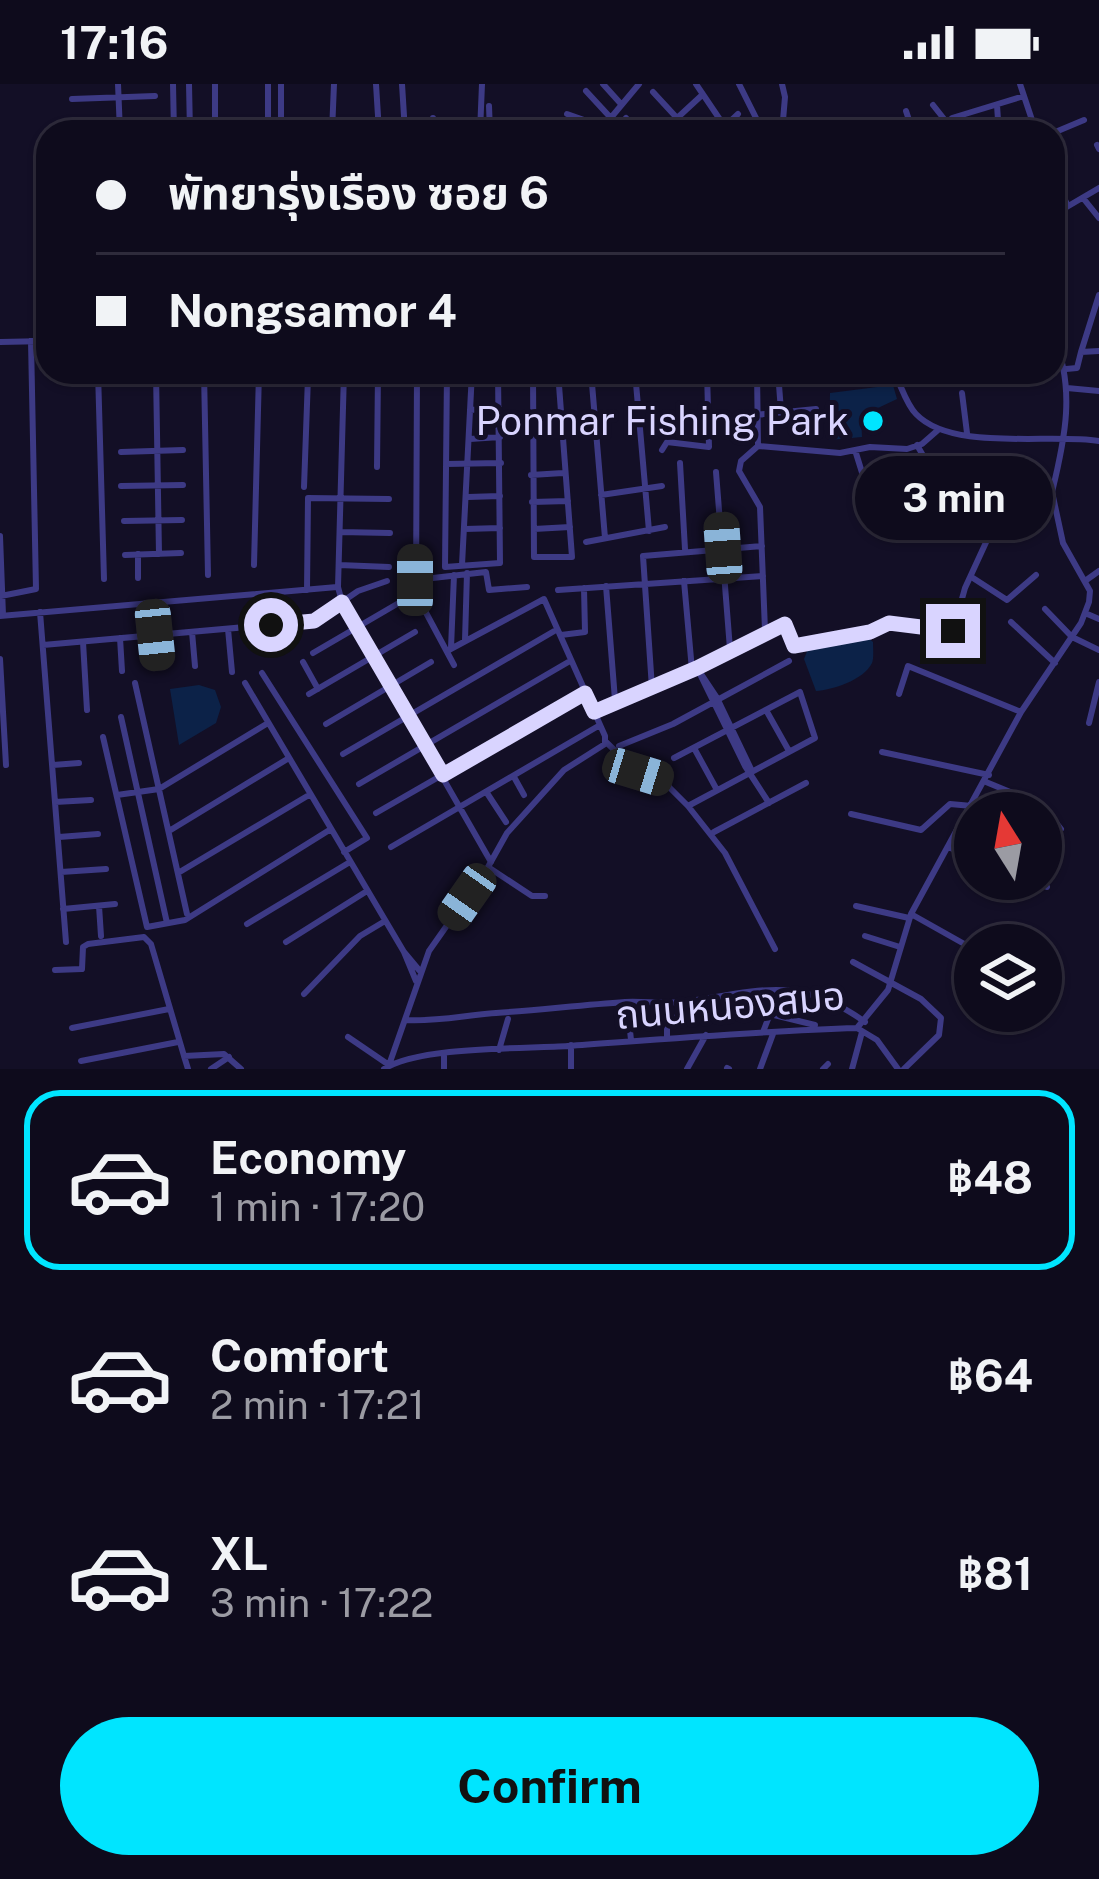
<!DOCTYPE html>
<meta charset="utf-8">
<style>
:root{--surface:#0e0b1c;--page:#1c1929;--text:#f1f3f6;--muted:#9b9ba3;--line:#2e2b3b;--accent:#00e5ff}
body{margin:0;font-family:"Public Sans","Noto Sans Thai",sans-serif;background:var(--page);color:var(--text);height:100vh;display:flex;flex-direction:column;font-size:45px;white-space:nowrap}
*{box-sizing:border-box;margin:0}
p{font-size:39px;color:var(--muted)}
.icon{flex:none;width:66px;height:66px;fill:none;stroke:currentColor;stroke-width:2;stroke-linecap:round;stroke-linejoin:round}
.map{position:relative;height:985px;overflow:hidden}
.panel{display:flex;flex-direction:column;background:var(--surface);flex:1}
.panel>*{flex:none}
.banner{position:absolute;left:36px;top:36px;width:1029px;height:264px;border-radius:36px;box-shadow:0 3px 9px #0004,0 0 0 3px var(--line);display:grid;align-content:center;height:264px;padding:0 60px;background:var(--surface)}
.needle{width:78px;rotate:349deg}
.buttons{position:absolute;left:954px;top:708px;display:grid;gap:24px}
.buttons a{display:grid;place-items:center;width:108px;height:108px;border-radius:50%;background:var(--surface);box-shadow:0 3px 9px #0004,0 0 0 3px var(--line);font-size:60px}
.end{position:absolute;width:54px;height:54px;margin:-27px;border:15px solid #d9d4ff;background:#111;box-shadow:0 0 0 6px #111}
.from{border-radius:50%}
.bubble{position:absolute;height:84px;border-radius:42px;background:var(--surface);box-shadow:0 3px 9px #0004,0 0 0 3px var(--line);font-size:39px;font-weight:700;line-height:84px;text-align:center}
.car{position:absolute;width:36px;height:72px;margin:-36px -18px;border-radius:15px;box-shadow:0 0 9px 3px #0007;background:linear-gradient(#222 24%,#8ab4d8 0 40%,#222 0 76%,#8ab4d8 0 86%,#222 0)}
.banner b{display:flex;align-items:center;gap:42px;height:114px;font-size:45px}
.banner b+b{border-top:3px solid var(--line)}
.banner i{width:30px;height:30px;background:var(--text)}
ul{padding:21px 0 0;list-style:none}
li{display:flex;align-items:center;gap:36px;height:180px;margin:0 24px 18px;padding:0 36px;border:6px solid transparent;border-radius:36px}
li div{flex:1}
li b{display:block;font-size:45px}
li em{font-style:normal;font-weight:700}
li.current{border-color:var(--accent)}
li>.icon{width:108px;height:108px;stroke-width:1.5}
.button{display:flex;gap:24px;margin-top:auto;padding:24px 60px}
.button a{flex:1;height:138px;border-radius:72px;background:var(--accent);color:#111;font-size:48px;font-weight:700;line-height:138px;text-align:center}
.status{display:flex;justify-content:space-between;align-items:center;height:84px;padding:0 60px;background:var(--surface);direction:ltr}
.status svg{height:33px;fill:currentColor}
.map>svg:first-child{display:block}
</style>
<div class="status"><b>17:16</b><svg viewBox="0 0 49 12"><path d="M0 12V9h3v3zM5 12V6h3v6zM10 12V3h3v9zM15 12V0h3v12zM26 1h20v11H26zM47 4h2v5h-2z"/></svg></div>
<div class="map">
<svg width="1099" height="985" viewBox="0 0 1099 985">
<rect width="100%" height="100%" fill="#130f26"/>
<path fill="#0c2248" d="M 893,301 L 897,315 L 861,332 L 862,353 L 829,356 L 830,309 Z
M 868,554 L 873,558 C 873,562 874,575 872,579 C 864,596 832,606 816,607 L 804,575 L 808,565 Z
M 199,601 L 215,606 L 221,623 L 216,639 L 179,661 L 170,605 Z"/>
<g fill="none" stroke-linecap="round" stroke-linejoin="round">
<path stroke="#3d3a85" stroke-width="6" d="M 118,0 L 120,48
M 173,0 L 174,48
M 189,0 L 190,48
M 215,0 L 215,48
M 376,0 L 379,48
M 402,0 L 405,48
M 603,0 L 621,20
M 696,0 L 725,43
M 739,0 L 763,48
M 1020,0 L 1036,48
M 586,7 L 610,33
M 653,8 L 677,34
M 72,15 L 155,12
M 933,21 L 952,45 L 998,36 L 997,21
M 489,22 L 490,48
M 906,27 L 913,48
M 567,30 L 587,37 L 599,48 L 639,0
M 433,34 L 434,48
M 626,34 L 639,48
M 952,34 L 1024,12
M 998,36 L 1000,48
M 243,48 L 244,37
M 268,48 L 268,0
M 281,48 L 281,0
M 332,48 L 334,0
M 480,48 L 482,0
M 662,48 L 701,12
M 719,48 L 738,30
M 782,48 L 785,13 L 782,0
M 1053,49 L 1084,36
M 1097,61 L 1099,65
M 42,80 L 47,257
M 1053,93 L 1068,122
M 1083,114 L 1099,134
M 1053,131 L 1099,104
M 0,258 L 48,257
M 1081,268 L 1099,211
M 1066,285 L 1077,284 L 1081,268 L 1099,267
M 98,288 L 104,495
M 156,288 L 159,470
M 204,288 L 208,491
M 301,288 L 308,293 L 304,403
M 344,288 L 338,503 L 342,518 L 491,778
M 417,288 L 416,510 L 454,581
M 447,288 L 445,483 L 500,479 L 498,288
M 533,288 L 534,473 L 572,473 L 558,288
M 591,288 L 605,454
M 635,288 L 649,447
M 757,288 L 758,362 L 741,377 L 739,387 L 760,423 L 765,546
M 894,288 C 901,301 906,320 916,330 C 952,368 1050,349 1099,357
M 779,301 L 781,327
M 1067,304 L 1099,307
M 962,309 L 967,349
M 470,326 L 499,324
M 755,331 L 816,325
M 470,355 L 500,353
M 917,361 L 933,389 L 937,446
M 758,362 L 840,369 L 870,363 L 907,365 L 922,360 L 938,346
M 662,366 L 667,358 L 709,363 L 707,288
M 855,366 L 869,411
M 121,368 L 183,366
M 680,379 L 685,465
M 446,380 L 501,379
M 377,383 L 378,288
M 716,388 L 730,565
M 531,391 L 563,389
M 121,402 L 183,401
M 601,411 L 662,402
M 468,413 L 500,412
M 532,418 L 568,417
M 124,437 L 182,436
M 465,445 L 500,444
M 534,445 L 570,443
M 340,448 L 390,449
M 0,452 L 3,531
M 586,458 L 665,443
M 138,470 L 138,494
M 125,471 L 181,469
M 254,481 L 259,288
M 339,481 L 389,483
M 462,481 L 472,288
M 973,494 L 1007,516 L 1036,491
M 415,496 L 486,488 L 489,506 L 527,503
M 684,497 L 692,586
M 1085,497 L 1099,487
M 606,502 L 615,616
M 307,506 L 308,414 L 389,415
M 558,506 L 763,492
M 1,512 L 36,505 L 31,257
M 153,520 L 158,582
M 1045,525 L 1072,553 L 1099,566
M 40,528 L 66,858
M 1085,529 L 1099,535
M 0,532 L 337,503
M 1011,538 L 1055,579
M 228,545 L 232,588
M 192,548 L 195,582
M 561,551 L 585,548 L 584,504
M 120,554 L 122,587
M 465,556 L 467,489
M 83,558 L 87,626
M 43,561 L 314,537 L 358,507 L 387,497
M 451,564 L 454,491
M 313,569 L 397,520
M 0,575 L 6,681
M 303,578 L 318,605
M 697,584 L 745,682 L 769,719
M 697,584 L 717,614 L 751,685
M 262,589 L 367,754 L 344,768
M 135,599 L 187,830
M 245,599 L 404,868
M 652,604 L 643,472 L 762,462
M 309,610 L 415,548
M 899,610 L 908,582 L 1021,628
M 766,626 L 789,667
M 594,628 L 697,584 L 785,540 L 794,562 L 870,548 L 889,540 L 953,547 L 965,504 L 988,454 L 1052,408
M 121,633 L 167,839
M 1089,639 L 1099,598
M 326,640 L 431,578
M 103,653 L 147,843 L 185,836 L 331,745
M 605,657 L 638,689 L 662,696 L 688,722 L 725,769 L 775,865
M 619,662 L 673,640 L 789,577
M 694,664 L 717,706
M 882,668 L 989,691
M 343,670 L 556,546
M 674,674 L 800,608 L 815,654 L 688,722
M 53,681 L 79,679
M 514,693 L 524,711
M 986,698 L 1042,721 L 1061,745
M 359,700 L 570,577
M 487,709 L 506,738
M 117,711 L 159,705 L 268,639
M 55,718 L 91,716
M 376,729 L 585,609
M 851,730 L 921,746 L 950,720 L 972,722
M 169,747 L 289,674
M 714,748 L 806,699
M 59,753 L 98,750
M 391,763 L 600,641
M 948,763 L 975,774
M 488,783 L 532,812 L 545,812
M 61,788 L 106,785
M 178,789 L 309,711
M 1027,795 L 1047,803
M 99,822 L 101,852
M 856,822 L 909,834
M 63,825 L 115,820
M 911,830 L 975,866
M 247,840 L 350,778
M 865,852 L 900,863
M 286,858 L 367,807
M 1005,861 L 1013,849
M 1041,877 L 1045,873
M 853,878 L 921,915 L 941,934 L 939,951 L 904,985
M 55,886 L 82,885 L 83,863 L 88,860 L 144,853 L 151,860 L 184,972 L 224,970 L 241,985
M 416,897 L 404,868 L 419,886
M 1041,902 L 1044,903
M 304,910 L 360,852 L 385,837
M 405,936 C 437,938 465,931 496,929 C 539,926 582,921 625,918 C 643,917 662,920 680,918 C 754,910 795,887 865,938
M 629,937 L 631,956
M 72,944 L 169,925
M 857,944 L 877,956 L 898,985
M 763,948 L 770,930 L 815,941
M 667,952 L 667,934 L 723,931 L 739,922
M 348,953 L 389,981 L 429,867 L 488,783 L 507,749 L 564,686 L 605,660 L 605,652 L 544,515 L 447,567
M 571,961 L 571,985
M 499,966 L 508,935
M 444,970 L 444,985
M 184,972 L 188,985
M 81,977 L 178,958
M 727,984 L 729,985
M 211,985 L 229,973
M 384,985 C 420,962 522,965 568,962 C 664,955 760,947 857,944 L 888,906 L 911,830 L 1021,628 L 1081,539 L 1089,518 L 1090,507 L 1063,459 L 1052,408 C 1065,355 1076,303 1053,252
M 687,985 L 706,951
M 760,985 L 773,950
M 823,985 L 828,980
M 852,985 L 862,948"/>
</g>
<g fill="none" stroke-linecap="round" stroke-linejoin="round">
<path stroke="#d9d4ff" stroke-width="15" d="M 271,541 L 314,537 L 342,518 L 443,691 L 585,609 L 594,628 L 697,584 L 785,540 L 794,562 L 870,548 L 889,539 L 953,547"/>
</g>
<circle fill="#00e5ff" stroke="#130f26" stroke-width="4.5" cx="873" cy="337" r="12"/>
<g text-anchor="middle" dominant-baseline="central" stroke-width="10" stroke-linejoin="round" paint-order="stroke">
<g font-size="39" fill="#d9d4ff" stroke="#130f26" text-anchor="end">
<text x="849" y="337">Ponmar Fishing Park</text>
</g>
<g font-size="39" fill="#d9d4ff" stroke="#130f26">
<text transform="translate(730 921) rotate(-5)">ถนนหนองสมอ</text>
</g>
</g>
</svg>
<div class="buttons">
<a><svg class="needle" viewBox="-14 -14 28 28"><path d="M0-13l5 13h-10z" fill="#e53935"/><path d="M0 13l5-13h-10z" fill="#9b9ba3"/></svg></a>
<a><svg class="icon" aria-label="layers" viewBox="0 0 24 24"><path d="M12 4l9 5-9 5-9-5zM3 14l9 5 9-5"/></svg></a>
</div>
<i class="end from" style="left:271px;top:541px"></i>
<i class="end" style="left:953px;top:547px"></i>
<div class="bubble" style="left:855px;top:372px;width:198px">3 min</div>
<i class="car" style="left:723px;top:464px;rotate:356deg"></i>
<i class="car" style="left:415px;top:496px;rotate:0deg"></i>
<i class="car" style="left:155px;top:551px;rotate:174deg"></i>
<i class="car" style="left:638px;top:688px;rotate:107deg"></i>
<i class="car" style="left:467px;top:813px;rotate:215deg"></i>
<div class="banner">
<b><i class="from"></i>พัทยารุ่งเรือง ซอย 6</b>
<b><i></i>Nongsamor 4</b>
</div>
</div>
<section class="panel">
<ul>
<li class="current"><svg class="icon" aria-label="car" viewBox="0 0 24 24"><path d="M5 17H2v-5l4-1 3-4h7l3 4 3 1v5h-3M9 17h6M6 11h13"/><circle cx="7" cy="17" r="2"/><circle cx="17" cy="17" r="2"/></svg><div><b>Economy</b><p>1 min · 17:20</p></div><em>฿48</em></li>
<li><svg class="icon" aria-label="car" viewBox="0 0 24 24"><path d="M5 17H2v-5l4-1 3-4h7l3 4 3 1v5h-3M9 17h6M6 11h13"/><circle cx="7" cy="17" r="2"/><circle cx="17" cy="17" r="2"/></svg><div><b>Comfort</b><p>2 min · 17:21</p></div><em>฿64</em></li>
<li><svg class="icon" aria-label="car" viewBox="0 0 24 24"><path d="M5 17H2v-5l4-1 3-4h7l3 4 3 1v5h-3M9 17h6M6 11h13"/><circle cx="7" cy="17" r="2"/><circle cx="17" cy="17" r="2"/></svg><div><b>XL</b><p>3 min · 17:22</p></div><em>฿81</em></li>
</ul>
<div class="button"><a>Confirm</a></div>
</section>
